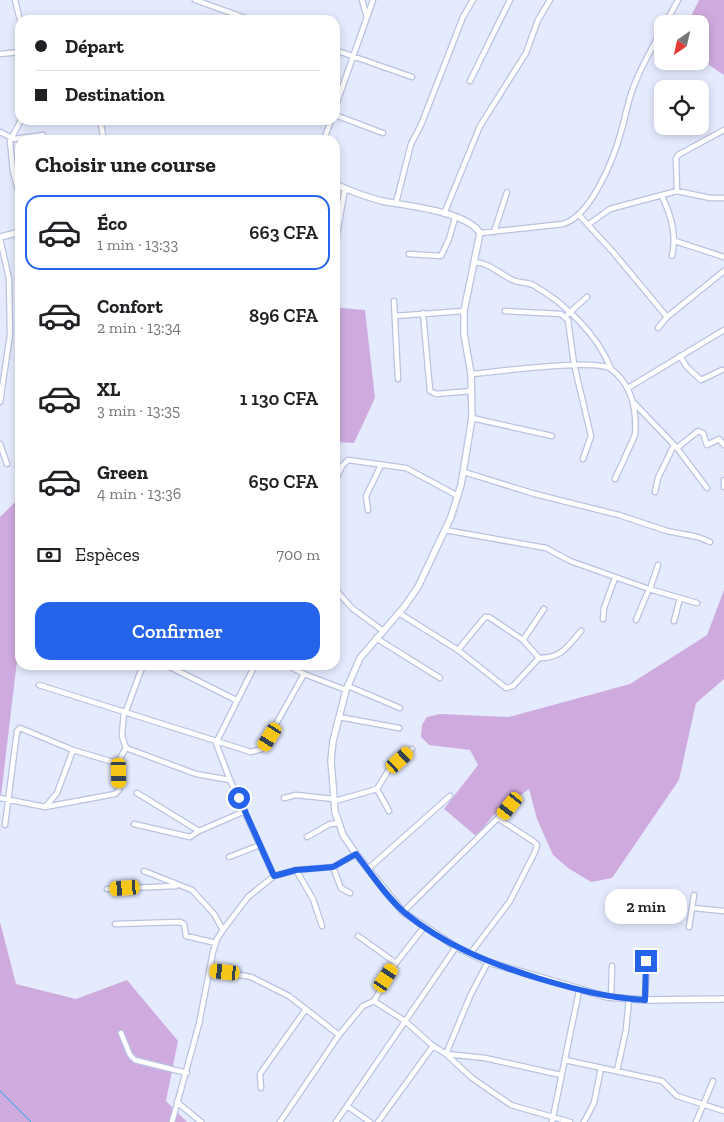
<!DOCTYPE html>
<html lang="fr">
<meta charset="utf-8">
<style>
:root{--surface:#fff;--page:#f2f2f2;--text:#202124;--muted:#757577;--line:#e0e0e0;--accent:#2563eb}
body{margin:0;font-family:"Zilla Slab",serif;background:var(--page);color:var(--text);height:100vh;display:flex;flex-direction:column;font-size:19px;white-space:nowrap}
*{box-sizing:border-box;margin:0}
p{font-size:16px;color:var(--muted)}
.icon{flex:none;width:28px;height:28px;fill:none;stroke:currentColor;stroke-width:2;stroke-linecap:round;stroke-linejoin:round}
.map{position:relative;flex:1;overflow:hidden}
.side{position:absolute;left:15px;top:135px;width:325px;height:535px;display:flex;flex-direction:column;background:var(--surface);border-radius:15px;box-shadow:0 2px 8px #0003}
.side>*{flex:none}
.hud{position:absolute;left:15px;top:15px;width:325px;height:110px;border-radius:15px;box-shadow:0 2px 8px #0003;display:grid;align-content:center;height:110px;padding:0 20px;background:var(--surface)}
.needle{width:32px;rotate:214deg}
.tools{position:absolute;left:654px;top:15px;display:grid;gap:10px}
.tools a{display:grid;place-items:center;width:55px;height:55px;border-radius:10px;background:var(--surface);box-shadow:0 2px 8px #0003;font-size:25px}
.end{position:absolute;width:22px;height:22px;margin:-11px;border:6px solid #2563eb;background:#fff;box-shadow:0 0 0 2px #fff}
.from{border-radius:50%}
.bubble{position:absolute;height:35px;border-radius:15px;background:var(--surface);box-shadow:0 2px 8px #0003;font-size:16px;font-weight:600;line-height:35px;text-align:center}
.car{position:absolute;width:15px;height:30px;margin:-15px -8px;border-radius:6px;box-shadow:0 0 4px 1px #0007;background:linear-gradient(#f5c518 24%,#345 0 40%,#f5c518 0 76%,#345 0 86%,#f5c518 0)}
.hud b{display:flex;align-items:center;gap:18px;height:48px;font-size:19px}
.hud b+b{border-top:1px solid var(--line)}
.hud i{width:12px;height:12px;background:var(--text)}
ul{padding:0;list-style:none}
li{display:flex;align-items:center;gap:15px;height:75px;margin:0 10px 8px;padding:0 10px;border:2px solid transparent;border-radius:15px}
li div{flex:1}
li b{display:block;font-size:19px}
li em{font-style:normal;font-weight:600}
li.current{border-color:var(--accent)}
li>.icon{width:45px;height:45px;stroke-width:1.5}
h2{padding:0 20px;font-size:22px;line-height:60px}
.pay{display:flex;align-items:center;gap:12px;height:55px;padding:0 20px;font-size:19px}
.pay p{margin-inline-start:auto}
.button{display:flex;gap:10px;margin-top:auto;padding:10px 20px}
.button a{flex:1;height:58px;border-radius:15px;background:var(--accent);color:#fff;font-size:20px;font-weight:600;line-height:58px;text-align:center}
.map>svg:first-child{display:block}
</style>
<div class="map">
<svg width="724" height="1122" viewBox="0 0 724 1122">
<rect width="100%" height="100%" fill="#e5ebfe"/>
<path fill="#cfaadf" d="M 699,0 L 724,0 L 724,75 L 700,59 L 700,24 L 687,24 Z
M 341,308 L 365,310 L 375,398 L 354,443 L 335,442 L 335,310 Z
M 20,497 L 20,636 L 0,804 L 0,517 Z
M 724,590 L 724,679 L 696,703 L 679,780 L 612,878 L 591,882 L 568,868 L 553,855 L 537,819 L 529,789 L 493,816 L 476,836 L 444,809 L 478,765 L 470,750 L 429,745 L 421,737 L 422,725 L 427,717 L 440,714 L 509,717 L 630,684 L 707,635 Z
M 0,922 L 16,984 L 76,999 L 127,980 L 178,1041 L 166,1101 L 187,1122 L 0,1122 Z"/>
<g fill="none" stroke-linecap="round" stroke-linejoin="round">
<path stroke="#22a8db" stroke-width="1" d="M 0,1091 L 31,1122"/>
<g stroke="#b9c2e1" stroke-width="7">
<path id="minor" d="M 15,0 L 20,20
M 195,0 L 251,20
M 362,0 L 367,17
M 665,24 L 678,0
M 335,50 L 412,77
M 0,54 L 20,52
M 470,81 L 510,0
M 335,108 L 373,0
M 335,115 L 383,133
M 100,120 L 104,140
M 0,132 L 14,139 L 43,135
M 324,140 L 331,120
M 677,191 L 676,159 L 678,155 L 724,130
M 662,196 C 671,216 677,234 672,256
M 20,198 L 13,171 L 10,141 L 21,120
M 396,203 L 411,144 L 421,125 L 463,17 L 473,0
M 444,214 L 480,126 L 526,53 L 538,20 L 550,0
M 579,215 L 613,252 L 667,317
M 589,224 L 610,209 L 677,191 L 710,198 L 724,198
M 494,232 L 507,192
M 480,233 L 563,224 C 591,216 614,158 621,132 C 625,119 627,105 632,91 C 639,70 652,49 662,29
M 0,238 L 9,279 L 10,335 L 0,402
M 675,241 L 724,257
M 335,246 L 345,188
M 409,254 L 441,256 L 449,239 L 455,218
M 474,262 C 491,263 500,275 515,281 C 521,283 527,282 533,285 C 565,303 598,335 611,369
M 394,301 L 398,379
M 505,311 L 561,314 L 568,320 L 574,364 L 591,436 L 583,459
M 423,313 L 430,391 L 436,394 L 472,391
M 568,314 L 587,297
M 395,316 L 464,311
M 658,328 L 667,317 L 724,271
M 680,356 L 687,367 L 701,380 L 722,370
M 471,374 C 495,372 596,358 611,369 C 632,385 637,410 635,435 L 615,479
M 628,388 L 724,330
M 634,403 L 677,448 L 707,488
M 472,418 L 552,436
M 0,444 L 7,464
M 677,448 L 698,431 L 703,433 L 707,445 L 719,439 L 724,445
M 464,472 L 535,494 L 619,515 L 667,531 L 698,537 L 710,542
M 336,479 L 342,466 L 348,460 L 406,468 L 458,496
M 724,487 L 724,480
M 655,492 L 658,478 L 674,445
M 368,510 L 366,496 L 381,465
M 445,530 L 546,548 L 570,561 L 649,589 L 697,603
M 335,589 L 352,608 L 383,631
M 650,589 L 658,565
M 399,613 L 458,650 L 506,688 L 513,686 L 539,658
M 603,619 L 604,608 L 615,578
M 636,620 L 649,589
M 674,621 L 680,598
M 376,638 L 440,678
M 523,640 L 544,609
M 458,650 L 485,617 L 489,617 L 523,640 L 539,658
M 539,658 C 562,658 567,647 581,631
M 166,665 L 236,700
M 255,665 L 216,743 L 230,780 L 274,876
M 287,665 L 304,674 L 346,690
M 39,685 L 251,752 L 262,749 L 304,674
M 348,686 L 400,708
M 126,711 L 143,665
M 339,717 L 399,728
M 126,748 L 196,774 L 230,780
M 377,789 L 389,811
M 137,793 L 199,831 L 245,811
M 0,798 L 45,807 L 115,794 L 119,790 L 119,760
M 284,798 L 296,795 L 334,799
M 335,801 L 377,789 L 388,771 L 412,749
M 46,806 L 57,793 L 73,750
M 134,824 L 190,837 L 199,831
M 5,825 L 17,731 L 20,728 L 73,750 L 113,762 L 119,760 L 126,748 L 122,736 L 124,711
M 307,837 L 330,824 L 339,823
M 229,857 L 260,845
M 333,867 L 341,888 L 350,893
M 368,869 L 450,796
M 296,870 L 313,899 L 322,926
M 144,871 L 192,890 L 214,914 L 223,930
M 107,889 L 176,886
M 693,908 L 724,911
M 403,912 L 510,806
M 115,924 L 180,922 L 184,924 L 186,936 L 216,943
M 689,927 L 694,895
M 358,936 L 396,963
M 470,954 L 510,901 L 535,852 L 537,845 L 533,841 L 499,819
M 488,962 L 471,994 L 446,1054 L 472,1078 L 511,1105 L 570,1122
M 210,970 L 251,977 L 289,996 L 339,1035
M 611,998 L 612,966
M 645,1000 L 647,961
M 374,1001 L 405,1021 L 433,1046 L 446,1054 L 485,1058 L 561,1075
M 121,1033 L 130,1055 L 135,1060 L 187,1073
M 565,1060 L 662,1081 L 677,1096 L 724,1111
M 617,1071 L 626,1030 L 629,999
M 261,1088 L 260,1074 L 306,1009
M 177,1102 L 201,1122
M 347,1106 L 370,1122
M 172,1122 L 199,1024 L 213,952 L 217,939 L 223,930 L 248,897 L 274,876 L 296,870 L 333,867 L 356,854
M 280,1122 L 339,1035 L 363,1006 L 374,1001 L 396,963 L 424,927
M 336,1122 L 456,947
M 378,1122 L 433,1046
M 552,1122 L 579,991
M 584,1122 L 594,1103 L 601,1068
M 696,1122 L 713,1081"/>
</g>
<g stroke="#b9c2e1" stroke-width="8">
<path id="tertiary" d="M 335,184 C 350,191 367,197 382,201 C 407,206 466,211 480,233 L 464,311 L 464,334 L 471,374 L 472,418 L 461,485 L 451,517 L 418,587 L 404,607 L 360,658 L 346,690 L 333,741 L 331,760 L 335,812 L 339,823 L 343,835 L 356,854 L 403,912 L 456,947 L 488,962 L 607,997 L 645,1000 L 724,999
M 0,237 L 20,232"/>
</g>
<use href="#minor" stroke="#fff" stroke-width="4.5"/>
<use href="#tertiary" stroke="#fff" stroke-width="5.5"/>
</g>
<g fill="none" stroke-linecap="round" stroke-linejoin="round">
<path stroke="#2563eb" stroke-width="6" d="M 239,798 L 274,876 L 296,870 L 333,867 L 356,854 C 371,873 386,897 405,913 C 444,945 489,963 537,978 C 574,989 607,998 645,1000 L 646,961"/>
</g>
</svg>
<div class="tools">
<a><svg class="needle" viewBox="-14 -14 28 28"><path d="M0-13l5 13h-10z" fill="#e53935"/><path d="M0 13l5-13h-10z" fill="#757577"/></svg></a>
<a><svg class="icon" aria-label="locate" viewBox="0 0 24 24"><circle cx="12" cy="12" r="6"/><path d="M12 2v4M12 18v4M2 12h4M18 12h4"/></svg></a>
</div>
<i class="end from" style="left:239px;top:798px"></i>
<i class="end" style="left:646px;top:961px"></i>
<div class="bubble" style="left:605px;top:889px;width:82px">2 min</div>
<i class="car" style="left:270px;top:737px;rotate:212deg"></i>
<i class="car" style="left:400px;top:760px;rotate:48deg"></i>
<i class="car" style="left:119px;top:773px;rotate:179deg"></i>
<i class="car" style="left:510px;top:806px;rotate:219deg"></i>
<i class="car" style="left:125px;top:888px;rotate:266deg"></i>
<i class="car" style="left:225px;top:972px;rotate:276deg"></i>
<i class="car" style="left:386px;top:978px;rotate:33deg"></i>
<div class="hud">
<b><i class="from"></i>Départ</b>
<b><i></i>Destination</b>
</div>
<section class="side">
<h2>Choisir une course</h2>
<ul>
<li class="current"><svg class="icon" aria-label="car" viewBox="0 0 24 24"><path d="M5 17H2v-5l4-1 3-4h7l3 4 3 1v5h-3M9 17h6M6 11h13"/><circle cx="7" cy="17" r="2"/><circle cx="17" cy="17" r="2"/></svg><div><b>Éco</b><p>1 min · 13:33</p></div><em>663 CFA</em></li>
<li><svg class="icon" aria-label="car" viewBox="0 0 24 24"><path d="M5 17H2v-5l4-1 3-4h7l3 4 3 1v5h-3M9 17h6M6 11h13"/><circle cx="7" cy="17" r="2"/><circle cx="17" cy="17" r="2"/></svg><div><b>Confort</b><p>2 min · 13:34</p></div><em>896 CFA</em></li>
<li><svg class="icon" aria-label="car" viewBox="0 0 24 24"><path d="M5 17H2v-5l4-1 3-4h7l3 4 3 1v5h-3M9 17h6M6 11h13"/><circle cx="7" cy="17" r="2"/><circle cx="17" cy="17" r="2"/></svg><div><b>XL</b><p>3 min · 13:35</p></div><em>1 130 CFA</em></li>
<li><svg class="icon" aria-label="car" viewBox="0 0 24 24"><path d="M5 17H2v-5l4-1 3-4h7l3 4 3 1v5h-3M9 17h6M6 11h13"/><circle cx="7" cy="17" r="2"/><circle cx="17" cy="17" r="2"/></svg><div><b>Green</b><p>4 min · 13:36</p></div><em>650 CFA</em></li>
</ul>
<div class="pay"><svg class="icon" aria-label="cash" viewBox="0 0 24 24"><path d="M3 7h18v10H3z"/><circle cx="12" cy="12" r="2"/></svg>Espèces<p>700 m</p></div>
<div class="button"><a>Confirmer</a></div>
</section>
</div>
